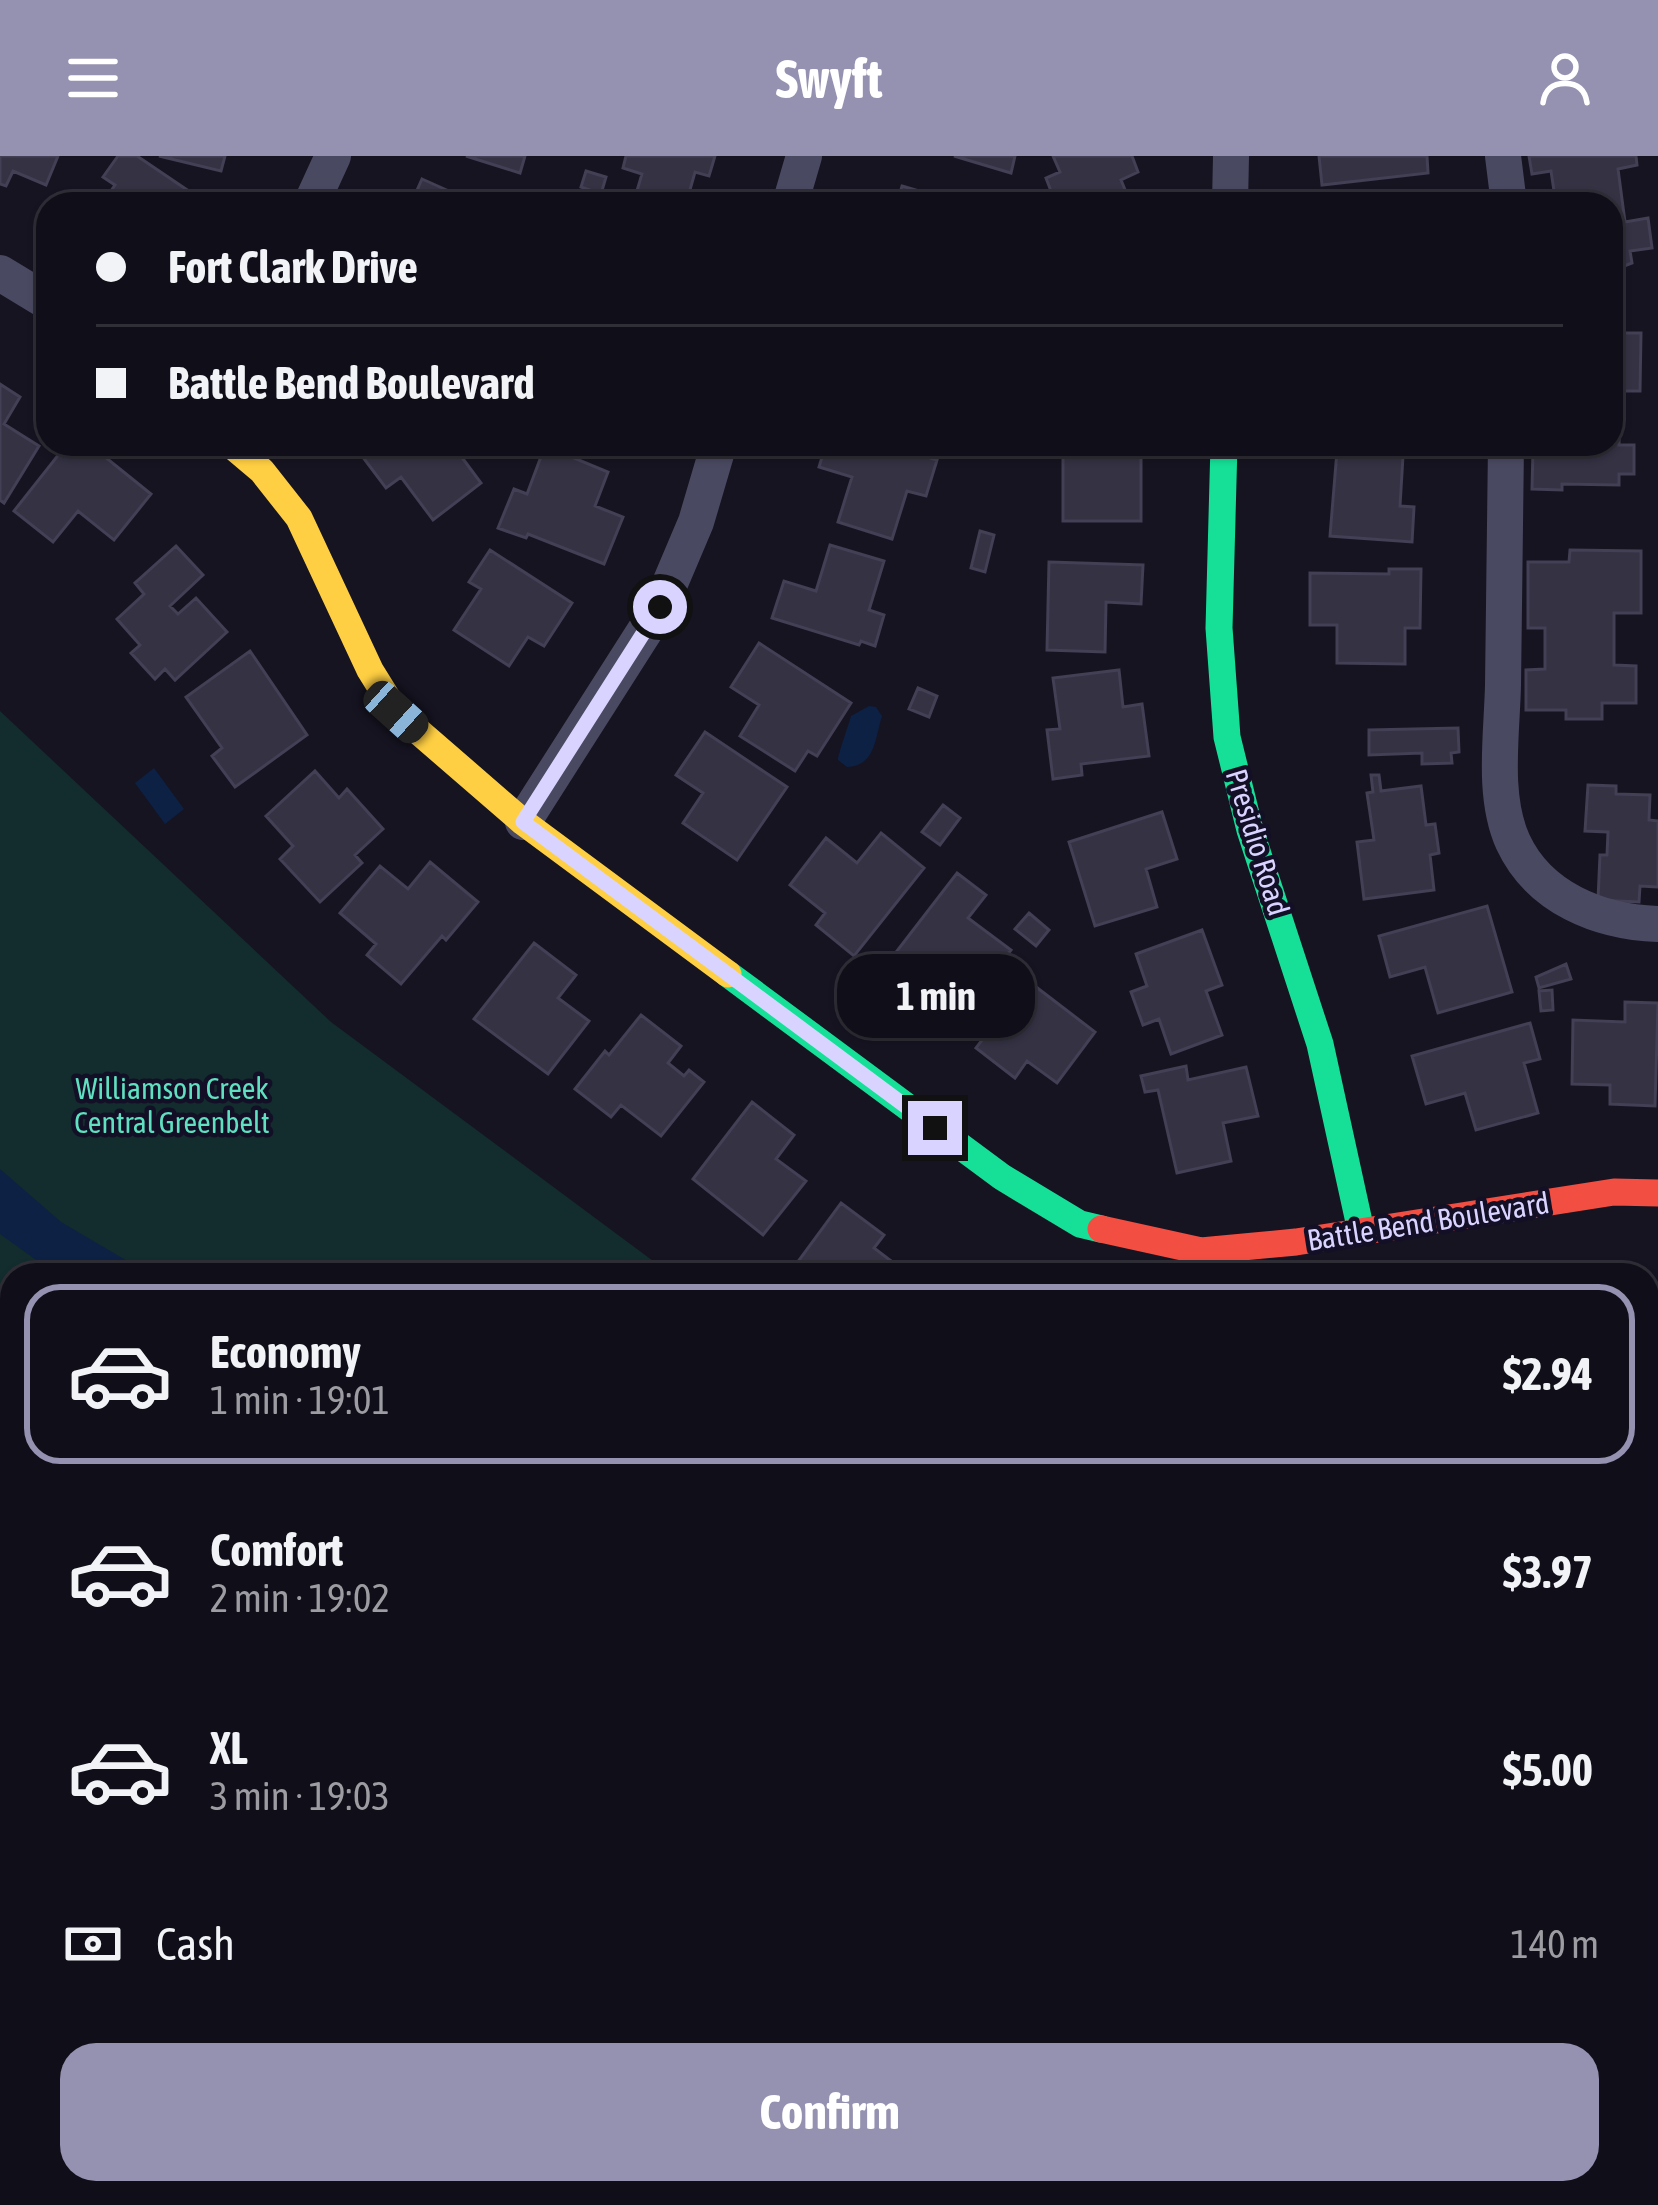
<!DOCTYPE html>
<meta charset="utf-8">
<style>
:root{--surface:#100f19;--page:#191822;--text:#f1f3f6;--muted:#9c9ca2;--line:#302f38;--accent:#9591b1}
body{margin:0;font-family:"Asap Condensed",sans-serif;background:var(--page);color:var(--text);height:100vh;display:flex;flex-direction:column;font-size:45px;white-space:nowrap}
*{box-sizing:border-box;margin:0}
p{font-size:39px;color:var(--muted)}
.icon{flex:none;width:66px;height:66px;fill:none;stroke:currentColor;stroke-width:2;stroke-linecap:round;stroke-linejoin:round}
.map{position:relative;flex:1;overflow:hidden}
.sheet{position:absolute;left:0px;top:1107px;width:1659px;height:942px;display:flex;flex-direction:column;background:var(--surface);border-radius:36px 36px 0 0;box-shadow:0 3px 9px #0004,0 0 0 3px var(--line)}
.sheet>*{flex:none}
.banner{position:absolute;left:36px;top:36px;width:1587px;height:264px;border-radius:36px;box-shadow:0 3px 9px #0004,0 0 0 3px var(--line);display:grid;align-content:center;height:264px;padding:0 60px;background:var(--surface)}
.end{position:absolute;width:54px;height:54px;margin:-27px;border:15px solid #d9d4ff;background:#111;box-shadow:0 0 0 6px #111}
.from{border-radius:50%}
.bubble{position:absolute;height:84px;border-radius:36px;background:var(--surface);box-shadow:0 3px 9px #0004,0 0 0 3px var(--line);font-size:39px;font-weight:700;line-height:84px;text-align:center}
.car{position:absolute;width:36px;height:72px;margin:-36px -18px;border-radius:15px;box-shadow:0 0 9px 3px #0007;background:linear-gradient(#222 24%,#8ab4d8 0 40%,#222 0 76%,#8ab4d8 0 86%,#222 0)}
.banner b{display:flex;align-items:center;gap:42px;height:114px;font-size:45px}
.banner b+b{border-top:3px solid var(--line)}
.banner i{width:30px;height:30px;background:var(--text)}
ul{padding:21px 0 0;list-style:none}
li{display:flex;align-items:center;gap:36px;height:180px;margin:0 24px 18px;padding:0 36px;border:6px solid transparent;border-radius:36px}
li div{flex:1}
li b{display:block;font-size:45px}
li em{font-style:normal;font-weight:700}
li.selected{border-color:var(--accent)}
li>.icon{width:108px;height:108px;stroke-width:1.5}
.pay{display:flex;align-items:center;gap:30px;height:132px;padding:0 60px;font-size:45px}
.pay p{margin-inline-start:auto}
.cta{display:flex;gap:24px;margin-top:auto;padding:24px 60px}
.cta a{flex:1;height:138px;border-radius:36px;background:var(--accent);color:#fff;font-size:48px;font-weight:700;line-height:138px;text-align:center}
header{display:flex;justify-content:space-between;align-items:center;height:156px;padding:0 60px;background:var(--accent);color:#fff;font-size:54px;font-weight:700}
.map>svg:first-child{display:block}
</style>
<header><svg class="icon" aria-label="menu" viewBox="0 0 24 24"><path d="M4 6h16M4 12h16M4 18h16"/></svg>Swyft<svg class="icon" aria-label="person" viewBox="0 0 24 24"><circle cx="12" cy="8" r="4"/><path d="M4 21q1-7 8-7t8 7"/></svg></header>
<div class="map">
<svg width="1658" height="2049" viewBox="0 0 1658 2049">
<rect width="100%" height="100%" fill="#161421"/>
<path fill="#132c2d" d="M 0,555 L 331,866 L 672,1119 L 12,1119 L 12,1412 L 0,1403 Z
M 1647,1706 L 1658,1708 L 1658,2049 L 1096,2049 L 1093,2037 L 1647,2037 Z"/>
<path fill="#0d2144" d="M 869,550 L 876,551 L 882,560 C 875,581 876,610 847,611 L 838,604 C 837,601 849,568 851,560 Z
M 154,612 L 184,653 L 165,668 L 135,627 Z
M 0,1013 L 61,1066 L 151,1119 L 57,1119 L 0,1078 Z
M 795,2037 L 1078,2037 L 1088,2049 L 805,2049 Z"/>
<path fill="#343243" stroke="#433f54" stroke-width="3" d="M 0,0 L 58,0 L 46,29 L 13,15 L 6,30 L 0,28 Z
M 118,0 L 137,0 L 208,48 L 102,48 L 115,29 L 103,21 Z
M 159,0 L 225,0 L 221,15 Z
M 466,0 L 525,0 L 520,17 Z
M 626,0 L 715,0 L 709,20 L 695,16 L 686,48 L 633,48 L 642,18 L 623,12 Z
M 954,0 L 1015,0 L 1011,17 Z
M 1053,0 L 1132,0 L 1138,16 L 1121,24 L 1131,48 L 1056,48 L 1046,22 L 1060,16 Z
M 1319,0 L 1427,0 L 1428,17 L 1322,29 Z
M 1529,0 L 1636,0 L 1637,9 L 1618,13 L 1625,66 L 1648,62 L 1652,92 L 1630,95 L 1632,107 L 1611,115 L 1611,48 L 1556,48 L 1551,15 L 1532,18 Z
M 586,15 L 606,21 L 601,38 L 581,31 Z
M 422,23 L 478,48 L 411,48 Z
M 902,30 L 963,48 L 897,48 Z
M 1611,177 L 1641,177 L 1640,235 L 1620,235 L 1619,289 L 1634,289 L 1634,318 L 1619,318 L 1619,329 L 1562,328 L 1562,334 L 1532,333 L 1533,294 L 1551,294 L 1551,288 L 1611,288 Z
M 0,228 L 20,241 L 4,268 L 39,290 L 4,347 L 0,344 Z
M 67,288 L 89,288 L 151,338 L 114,384 L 78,355 L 53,386 L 14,355 Z
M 378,288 L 452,288 L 481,327 L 433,364 L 401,321 L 386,332 L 362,300 Z
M 826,288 L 885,288 L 937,304 L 926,340 L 907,335 L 892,383 L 838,366 L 852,321 L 819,311 Z
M 1063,288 L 1141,288 L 1141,365 L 1063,365 Z
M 545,290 L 608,316 L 595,350 L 623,361 L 604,408 L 528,378 L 526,382 L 498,372 L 514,333 L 527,338 Z
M 1337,295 L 1403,300 L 1400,350 L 1414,351 L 1412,386 L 1330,380 Z
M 980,375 L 994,379 L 985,416 L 971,412 Z
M 830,389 L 884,405 L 869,454 L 884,459 L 875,490 L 861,485 L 859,489 L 772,462 L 784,425 L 816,435 Z
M 176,390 L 203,419 L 170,450 L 178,458 L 196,442 L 227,476 L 175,524 L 165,513 L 155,523 L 131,497 L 140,489 L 117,463 L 144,438 L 135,427 Z
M 490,394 L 572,447 L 544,490 L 528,481 L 509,510 L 454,474 L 481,433 L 469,426 Z
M 1570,394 L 1641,395 L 1641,457 L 1614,457 L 1614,509 L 1636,510 L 1636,547 L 1602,547 L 1602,563 L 1566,563 L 1566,554 L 1526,554 L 1526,514 L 1545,513 L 1545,472 L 1528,472 L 1528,406 L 1569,406 Z
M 1049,406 L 1143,409 L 1141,448 L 1106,446 L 1105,496 L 1047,494 Z
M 1389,413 L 1421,413 L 1420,472 L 1405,472 L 1405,508 L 1337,507 L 1337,469 L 1310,469 L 1310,417 L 1389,418 Z
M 759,487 L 851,547 L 817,600 L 808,595 L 795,615 L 740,580 L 759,549 L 731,531 Z
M 250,495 L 307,579 L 235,631 L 212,600 L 222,592 L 186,541 Z
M 1119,514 L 1123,551 L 1142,548 L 1149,600 L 1081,608 L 1082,619 L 1053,623 L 1047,574 L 1060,573 L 1053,522 Z
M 918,532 L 937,540 L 929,561 L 909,553 Z
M 1458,572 L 1459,596 L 1451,597 L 1452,607 L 1422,608 L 1422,597 L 1369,599 L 1369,574 Z
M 705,576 L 787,631 L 737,704 L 683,667 L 703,637 L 676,619 Z
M 315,615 L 339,642 L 347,633 L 383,673 L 355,699 L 362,707 L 320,746 L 280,703 L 293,690 L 266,660 Z
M 1371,619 L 1379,619 L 1381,635 L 1421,630 L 1426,669 L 1435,668 L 1439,697 L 1430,699 L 1434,734 L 1364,743 L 1357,686 L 1374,684 L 1367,637 L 1373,636 Z
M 1588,629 L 1616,630 L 1616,638 L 1650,639 L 1649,664 L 1658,665 L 1658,731 L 1640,730 L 1639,746 L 1598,744 L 1600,699 L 1607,699 L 1608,676 L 1585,675 Z
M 943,649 L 960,662 L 940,689 L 922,676 Z
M 1162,656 L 1177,703 L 1146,713 L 1157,751 L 1095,770 L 1069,686 Z
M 881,677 L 924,712 L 854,800 L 816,769 L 825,757 L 790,729 L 826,682 L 857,707 Z
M 430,706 L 478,746 L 446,784 L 442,780 L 401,828 L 367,799 L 376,788 L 340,757 L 380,710 L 408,733 Z
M 957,717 L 986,739 L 968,762 L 1011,794 L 970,847 L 941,824 L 922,850 L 880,817 Z
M 1487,750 L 1512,836 L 1438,857 L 1425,811 L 1390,821 L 1379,780 Z
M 1029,757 L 1049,774 L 1036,790 L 1015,773 Z
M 1202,774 L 1222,829 L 1206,835 L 1222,879 L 1171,898 L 1159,863 L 1143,869 L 1131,836 L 1147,830 L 1136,798 Z
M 534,787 L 576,819 L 558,842 L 589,865 L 548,918 L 474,863 Z
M 1566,808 L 1571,823 L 1539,832 L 1536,821 Z
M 1027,824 L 1095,876 L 1057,927 L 1027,905 L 1015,922 L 976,892 Z
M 1552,834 L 1553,854 L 1541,855 L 1539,835 Z
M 1625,846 L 1658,847 L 1655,950 L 1610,948 L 1610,929 L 1572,928 L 1573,864 L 1625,866 Z
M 641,859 L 681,890 L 668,907 L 684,920 L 689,914 L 704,926 L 661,980 L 621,949 L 611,961 L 575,933 L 605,895 L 609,899 Z
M 1530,867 L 1540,903 L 1524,907 L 1538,957 L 1476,974 L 1465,937 L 1426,948 L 1412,900 Z
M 1186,910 L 1188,924 L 1246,911 L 1258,960 L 1223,967 L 1231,1005 L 1177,1017 L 1158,934 L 1145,936 L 1141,920 Z
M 752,946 L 794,979 L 776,1003 L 806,1025 L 763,1079 L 693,1023 Z
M 841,1047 L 884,1079 L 874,1092 L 903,1114 L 899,1119 L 797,1119 L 791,1115 Z
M 1647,1155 L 1658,1157 L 1658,1230 L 1647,1223 Z
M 1647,1373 L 1658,1378 L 1658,1397 L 1649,1415 Z
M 0,1467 L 12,1478 L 12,2037 L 620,2037 L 609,2049 L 0,2049 Z"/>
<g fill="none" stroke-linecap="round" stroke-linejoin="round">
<path stroke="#4a4962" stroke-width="18" d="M 1647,1293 L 1658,1296
M 0,1427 L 12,1436
M 1647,1459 L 1658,1467
M 1647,1601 L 1658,1583
M 637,2037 L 641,2049"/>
<path stroke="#4a4962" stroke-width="36" d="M 1503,0 L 1509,48
M 311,48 L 333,0
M 790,48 L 804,0
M 1230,48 L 1231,0
M 0,117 L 48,146
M 1506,288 C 1505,368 1504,449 1503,529 C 1502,578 1492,640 1513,686 C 1539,742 1599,766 1658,768
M 523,666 L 660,451 L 696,366 L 719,288"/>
<path stroke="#16e098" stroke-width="27" d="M 1224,288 L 1219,472 L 1227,581 L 1250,674 L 1320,888 L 1361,1075
M 728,818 L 1002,1021 L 1080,1068 L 1101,1073"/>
<path stroke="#ffcf43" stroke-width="27" d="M 230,288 L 262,315 L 299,362 L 370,514 L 396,556 L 523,666 L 728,818"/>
<path stroke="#f24e42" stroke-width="27" d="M 1101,1073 L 1201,1095 L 1296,1086 L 1614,1036 L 1658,1037"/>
</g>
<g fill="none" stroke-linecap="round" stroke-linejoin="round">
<path stroke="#d9d4ff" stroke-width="15" d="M 660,451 L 523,666 L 935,972"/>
</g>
<g text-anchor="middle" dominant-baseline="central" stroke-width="9" stroke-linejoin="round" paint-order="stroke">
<g font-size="30" fill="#d9d4ff" stroke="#130f26">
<text transform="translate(1258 686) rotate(73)">Presidio Road</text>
<text transform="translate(1428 1065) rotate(-9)">Battle Bend Boulevard</text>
</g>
<g font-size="30" fill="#5fe0c0" stroke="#130f26">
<text x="172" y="932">Williamson Creek<tspan x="172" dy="34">Central Greenbelt</tspan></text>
</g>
</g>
</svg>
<i class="end from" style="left:660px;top:451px"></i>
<i class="end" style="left:935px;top:972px"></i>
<div class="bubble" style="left:837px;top:798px;width:198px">1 min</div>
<i class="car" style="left:396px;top:556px;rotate:132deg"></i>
<div class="banner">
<b><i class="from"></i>Fort Clark Drive</b>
<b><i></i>Battle Bend Boulevard</b>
</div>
<section class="sheet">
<ul>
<li class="selected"><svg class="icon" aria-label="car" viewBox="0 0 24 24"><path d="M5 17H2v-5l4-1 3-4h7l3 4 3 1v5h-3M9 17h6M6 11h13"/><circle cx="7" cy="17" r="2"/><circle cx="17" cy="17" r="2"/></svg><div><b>Economy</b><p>1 min · 19:01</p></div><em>$2.94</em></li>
<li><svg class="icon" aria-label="car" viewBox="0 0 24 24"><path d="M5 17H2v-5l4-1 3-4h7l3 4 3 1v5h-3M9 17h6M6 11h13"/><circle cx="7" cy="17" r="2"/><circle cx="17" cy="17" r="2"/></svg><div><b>Comfort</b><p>2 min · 19:02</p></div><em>$3.97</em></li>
<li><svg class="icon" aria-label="car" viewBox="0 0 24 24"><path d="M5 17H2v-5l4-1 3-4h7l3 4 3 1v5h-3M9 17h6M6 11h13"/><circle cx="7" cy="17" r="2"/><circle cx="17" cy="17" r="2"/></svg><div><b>XL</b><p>3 min · 19:03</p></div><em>$5.00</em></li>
</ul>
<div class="pay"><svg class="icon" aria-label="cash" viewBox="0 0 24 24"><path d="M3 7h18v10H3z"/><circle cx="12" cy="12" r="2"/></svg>Cash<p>140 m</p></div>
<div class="cta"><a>Confirm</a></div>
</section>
</div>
